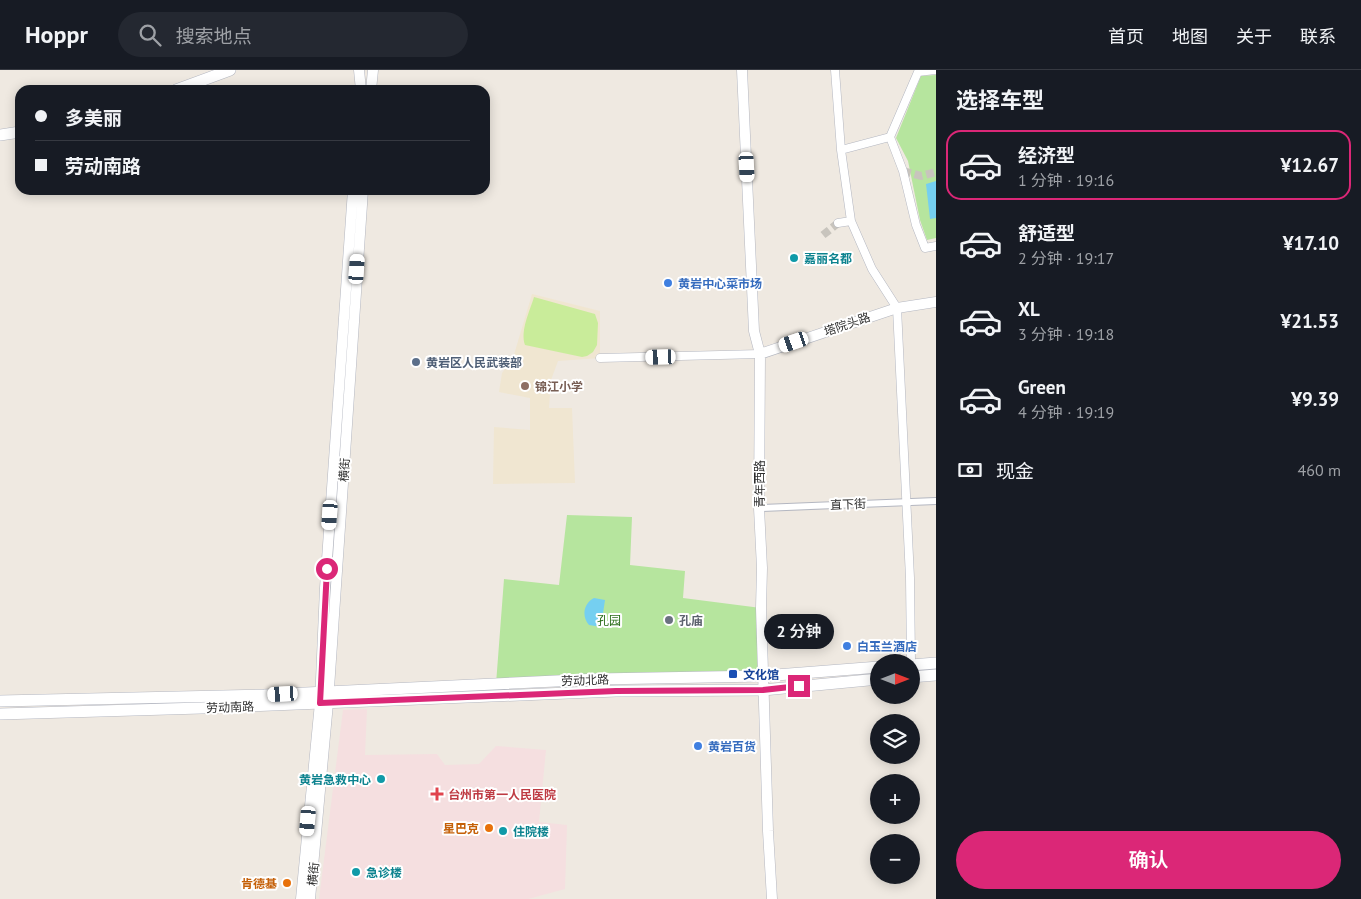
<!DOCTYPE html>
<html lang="zh">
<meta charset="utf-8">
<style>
:root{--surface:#171b24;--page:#242831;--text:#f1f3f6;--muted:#9ea1a6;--line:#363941;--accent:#db2777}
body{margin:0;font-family:"PT Sans","Noto Sans SC",sans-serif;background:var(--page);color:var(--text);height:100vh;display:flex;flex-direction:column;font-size:19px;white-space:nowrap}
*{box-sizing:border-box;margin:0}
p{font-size:16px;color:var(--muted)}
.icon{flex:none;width:28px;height:28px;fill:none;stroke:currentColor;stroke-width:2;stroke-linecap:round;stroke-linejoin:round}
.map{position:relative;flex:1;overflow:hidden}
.drawer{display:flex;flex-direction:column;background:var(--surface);width:425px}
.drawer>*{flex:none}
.top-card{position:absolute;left:15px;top:15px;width:475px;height:110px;border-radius:15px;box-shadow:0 2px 12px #0003;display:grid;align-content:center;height:110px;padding:0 20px;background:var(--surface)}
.needle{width:32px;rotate:90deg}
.buttons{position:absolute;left:870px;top:584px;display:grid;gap:10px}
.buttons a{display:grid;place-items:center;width:50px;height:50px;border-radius:50%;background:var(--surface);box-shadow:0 2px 12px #0003;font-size:25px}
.end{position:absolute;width:22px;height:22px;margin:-11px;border:6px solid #db2777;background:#fff;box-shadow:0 0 0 2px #fff}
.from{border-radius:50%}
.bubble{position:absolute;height:35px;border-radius:18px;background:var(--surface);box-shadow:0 2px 12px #0003;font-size:16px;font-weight:600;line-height:35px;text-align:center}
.car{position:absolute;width:15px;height:30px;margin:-15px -8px;border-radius:6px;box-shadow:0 0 4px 1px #0007;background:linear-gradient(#fff 24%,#345 0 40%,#fff 0 76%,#345 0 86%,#fff 0)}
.top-card b{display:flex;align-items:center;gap:18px;height:48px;font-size:19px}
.top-card b+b{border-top:1px solid var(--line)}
.top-card i{width:12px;height:12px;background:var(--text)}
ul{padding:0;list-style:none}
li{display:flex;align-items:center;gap:15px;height:70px;margin:0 10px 8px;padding:0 10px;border:2px solid transparent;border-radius:15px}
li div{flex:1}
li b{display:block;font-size:19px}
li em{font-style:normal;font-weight:600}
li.selected{border-color:var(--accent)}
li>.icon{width:45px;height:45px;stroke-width:1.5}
h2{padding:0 20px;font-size:22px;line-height:60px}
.pay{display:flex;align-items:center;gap:12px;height:55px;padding:0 20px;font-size:19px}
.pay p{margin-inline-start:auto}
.button{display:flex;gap:10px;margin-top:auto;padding:10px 20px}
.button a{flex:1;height:58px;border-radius:30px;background:var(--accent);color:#fff;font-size:20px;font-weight:600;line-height:58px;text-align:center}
header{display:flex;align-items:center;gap:30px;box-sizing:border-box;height:70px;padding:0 25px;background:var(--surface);border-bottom:1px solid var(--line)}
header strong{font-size:24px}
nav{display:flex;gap:28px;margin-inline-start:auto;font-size:18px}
.search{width:350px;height:45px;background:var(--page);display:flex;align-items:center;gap:12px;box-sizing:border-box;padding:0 18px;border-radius:28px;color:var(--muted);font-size:19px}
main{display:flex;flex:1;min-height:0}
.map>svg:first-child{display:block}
</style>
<header>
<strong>Hoppr</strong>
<div class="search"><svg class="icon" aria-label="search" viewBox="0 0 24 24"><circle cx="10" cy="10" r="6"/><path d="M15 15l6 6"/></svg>搜索地点</div>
<nav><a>首页</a><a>地图</a><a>关于</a><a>联系</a></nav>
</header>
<main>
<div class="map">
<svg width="936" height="829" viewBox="0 0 936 829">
<rect width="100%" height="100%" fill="#efe9e1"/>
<path fill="#f0e6d1" d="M 532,224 L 600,241 L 600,288 L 558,291 L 551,310 L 549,338 L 572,338 L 575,413 L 493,414 L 494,357 L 530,360 L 530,328 L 499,322 L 502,303 L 513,288 Z"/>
<path fill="#f5dfe0" d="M 367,639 L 365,685 L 437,684 L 445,695 L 479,694 L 496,676 L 546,680 L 539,752 L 567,755 L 565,819 L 528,829 L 319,829 L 343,640 Z"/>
<path fill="#b6e59e" d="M 936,5 L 936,168 L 927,170 L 920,150 L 908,91 L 896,68 L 921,6 Z
M 567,445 L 632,447 L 630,495 L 685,501 L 683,528 L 761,538 L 763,606 L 496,614 L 504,509 L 559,515 Z"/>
<path fill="#c9ec9a" d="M 534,227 L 595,244 L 598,253 L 597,275 L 593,282 L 587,286 L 582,287 L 525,275 C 520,260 530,241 534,227 Z"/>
<path fill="#75cff0" d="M 936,111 L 936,148 L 930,149 L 926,114 Z
M 594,528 L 605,530 L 601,557 L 589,555 C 581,546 584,533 594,528 Z"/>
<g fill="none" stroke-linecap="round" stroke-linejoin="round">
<path stroke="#c8c4bd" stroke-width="8" stroke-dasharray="8 4" stroke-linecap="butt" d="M 903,101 L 921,106 L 936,102
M 823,165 L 838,153"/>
<g stroke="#b4b7c1" stroke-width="8">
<path id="pedestrian" d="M 759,438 L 936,431"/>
</g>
<g stroke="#b4b7c1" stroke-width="9">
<path id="minor" d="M 835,0 L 841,80 L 851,151 L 872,199 L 897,238 L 910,508 L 911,592
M 935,0 L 918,2 L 890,67 L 903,101 L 916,155 L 925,178 L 936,176
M 841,80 L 890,67
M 838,153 L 851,151
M 600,288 L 760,284"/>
</g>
<g stroke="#b4b7c1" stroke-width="11">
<path id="tertiary" d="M 359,0 L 361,20
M 742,0 L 754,261 L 760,284 L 759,438 L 762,498 L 761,538 L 768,761 L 772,829
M 371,20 L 373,0
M 760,284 L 897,238 L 936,232
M 301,829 L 320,633 L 325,518 L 353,120
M 310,829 L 328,633 L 363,120"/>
</g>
<g stroke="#b4b7c1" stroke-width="12">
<path id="secondary" d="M 176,20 L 230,0
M 0,65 L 20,62
M 911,595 L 936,593
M 911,607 L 936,605
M 0,631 L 264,625 L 598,609 L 763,606 L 879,597
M 0,644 L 201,638 L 616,621 L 763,620 L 879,609"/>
</g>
<use href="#pedestrian" stroke="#fff" stroke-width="6"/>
<use href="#minor" stroke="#fff" stroke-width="8"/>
<use href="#tertiary" stroke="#fff" stroke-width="10"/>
<use href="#secondary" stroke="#fff" stroke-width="11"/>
</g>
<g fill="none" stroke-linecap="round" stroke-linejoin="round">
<path stroke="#db2777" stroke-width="6" d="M 327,499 L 320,633 L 616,621 L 763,620 L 799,616"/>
</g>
<g fill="#0f9aa8" stroke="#fff" stroke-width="2">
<circle cx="794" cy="188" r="5"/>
<circle cx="381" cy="709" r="5"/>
<circle cx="503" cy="761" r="5"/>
<circle cx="356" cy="802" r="5"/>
</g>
<g fill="#3f7fe0" stroke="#fff" stroke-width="2">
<circle cx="668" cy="213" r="5"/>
<circle cx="847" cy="576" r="5"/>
<circle cx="698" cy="676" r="5"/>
</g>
<circle fill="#5c6f8a" stroke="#fff" stroke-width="2" cx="416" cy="292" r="5"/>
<circle fill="#8d6e63" stroke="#fff" stroke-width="2" cx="525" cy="316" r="5"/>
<circle fill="#6b7280" stroke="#fff" stroke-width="2" cx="669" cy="550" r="5"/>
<rect fill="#1a4fb4" stroke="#fff" stroke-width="2" x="728" y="599" width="10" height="10" rx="2.5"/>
<path fill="#e0444e" stroke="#fff" stroke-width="2" d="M434.5 716.5h5v5h5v5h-5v5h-5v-5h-5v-5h5z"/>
<g fill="#e8710a" stroke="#fff" stroke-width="2">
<circle cx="489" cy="758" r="5"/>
<circle cx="287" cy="813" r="5"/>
</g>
<g text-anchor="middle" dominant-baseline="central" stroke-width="4" stroke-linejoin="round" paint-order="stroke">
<g font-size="12" font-weight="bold" fill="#0d838f" stroke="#fff" text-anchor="start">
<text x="804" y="188">嘉丽名都</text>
<text x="371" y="709" text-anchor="end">黄岩急救中心</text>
<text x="513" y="761">住院楼</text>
<text x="366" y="802">急诊楼</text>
</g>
<g font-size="12" font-weight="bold" fill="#366cbe" stroke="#fff" text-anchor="start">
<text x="678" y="213">黄岩中心菜市场</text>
<text x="857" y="576">白玉兰酒店</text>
<text x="708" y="676">黄岩百货</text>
</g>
<g font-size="12" fill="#2e2e2e" stroke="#fff">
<text transform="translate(847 254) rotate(-19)">塔院头路</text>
<text transform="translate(344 400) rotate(-86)">横街</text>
<text transform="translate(759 414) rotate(-90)">青年西路</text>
<text transform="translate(848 434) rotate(-2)">直下街</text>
<text transform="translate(585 610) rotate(-2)">劳动北路</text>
<text transform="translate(230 637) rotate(-2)">劳动南路</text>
<text transform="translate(313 804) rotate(-84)">横街</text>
</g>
<g font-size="12" font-weight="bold" fill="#4e5e75" stroke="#fff" text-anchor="start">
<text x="426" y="292">黄岩区人民武装部</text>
</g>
<g font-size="12" font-weight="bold" fill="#785e54" stroke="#fff" text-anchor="start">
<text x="535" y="316">锦江小学</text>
</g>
<g font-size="12" fill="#2c6e1b" stroke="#fff">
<text x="609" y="550">孔园</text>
</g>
<g font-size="12" font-weight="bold" fill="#5b616d" stroke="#fff" text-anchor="start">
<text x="679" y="550">孔庙</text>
</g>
<g font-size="12" font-weight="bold" fill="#164399" stroke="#fff" text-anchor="start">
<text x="743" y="604">文化馆</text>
</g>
<g font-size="12" font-weight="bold" fill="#be3a42" stroke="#fff" text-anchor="start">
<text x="448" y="724">台州市第一人民医院</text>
</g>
<g font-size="12" font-weight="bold" fill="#c56008" stroke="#fff" text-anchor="end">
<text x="479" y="758">星巴克</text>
<text x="277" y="813">肯德基</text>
</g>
</g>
</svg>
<div class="buttons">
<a><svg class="needle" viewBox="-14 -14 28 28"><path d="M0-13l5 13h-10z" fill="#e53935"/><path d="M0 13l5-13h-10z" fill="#9ea1a6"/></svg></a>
<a><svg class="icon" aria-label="layers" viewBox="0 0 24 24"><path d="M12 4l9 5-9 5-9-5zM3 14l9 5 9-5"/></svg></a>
<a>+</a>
<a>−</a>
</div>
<i class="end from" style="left:327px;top:499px"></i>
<i class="end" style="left:799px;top:616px"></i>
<div class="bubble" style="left:764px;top:544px;width:70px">2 分钟</div>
<i class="car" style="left:747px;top:97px;rotate:177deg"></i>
<i class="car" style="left:357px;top:199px;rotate:4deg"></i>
<i class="car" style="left:794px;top:272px;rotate:251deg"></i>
<i class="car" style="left:661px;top:287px;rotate:268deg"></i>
<i class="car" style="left:330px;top:445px;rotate:184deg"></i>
<i class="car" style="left:283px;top:624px;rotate:267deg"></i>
<i class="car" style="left:308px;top:751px;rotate:185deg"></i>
<div class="top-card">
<b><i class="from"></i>多美丽</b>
<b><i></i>劳动南路</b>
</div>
</div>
<section class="drawer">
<h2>选择车型</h2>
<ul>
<li class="selected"><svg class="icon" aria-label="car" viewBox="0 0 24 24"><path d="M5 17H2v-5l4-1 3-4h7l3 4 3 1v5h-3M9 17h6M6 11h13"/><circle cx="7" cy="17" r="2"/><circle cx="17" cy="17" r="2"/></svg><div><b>经济型</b><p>1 分钟 · 19:16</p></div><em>¥12.67</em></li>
<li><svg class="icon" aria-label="car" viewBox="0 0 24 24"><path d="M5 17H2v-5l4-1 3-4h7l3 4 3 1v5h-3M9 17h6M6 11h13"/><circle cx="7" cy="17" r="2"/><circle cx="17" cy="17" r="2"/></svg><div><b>舒适型</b><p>2 分钟 · 19:17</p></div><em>¥17.10</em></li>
<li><svg class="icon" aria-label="car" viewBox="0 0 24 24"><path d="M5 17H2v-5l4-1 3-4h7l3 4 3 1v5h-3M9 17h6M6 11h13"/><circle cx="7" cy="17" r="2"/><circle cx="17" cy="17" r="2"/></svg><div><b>XL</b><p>3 分钟 · 19:18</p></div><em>¥21.53</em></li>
<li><svg class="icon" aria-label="car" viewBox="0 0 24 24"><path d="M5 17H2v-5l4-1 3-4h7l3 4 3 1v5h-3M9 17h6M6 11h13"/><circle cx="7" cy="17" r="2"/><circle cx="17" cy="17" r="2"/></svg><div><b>Green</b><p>4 分钟 · 19:19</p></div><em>¥9.39</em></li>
</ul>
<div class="pay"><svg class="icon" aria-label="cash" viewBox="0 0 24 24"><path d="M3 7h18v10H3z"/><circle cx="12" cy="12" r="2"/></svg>现金<p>460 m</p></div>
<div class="button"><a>确认</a></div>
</section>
</main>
